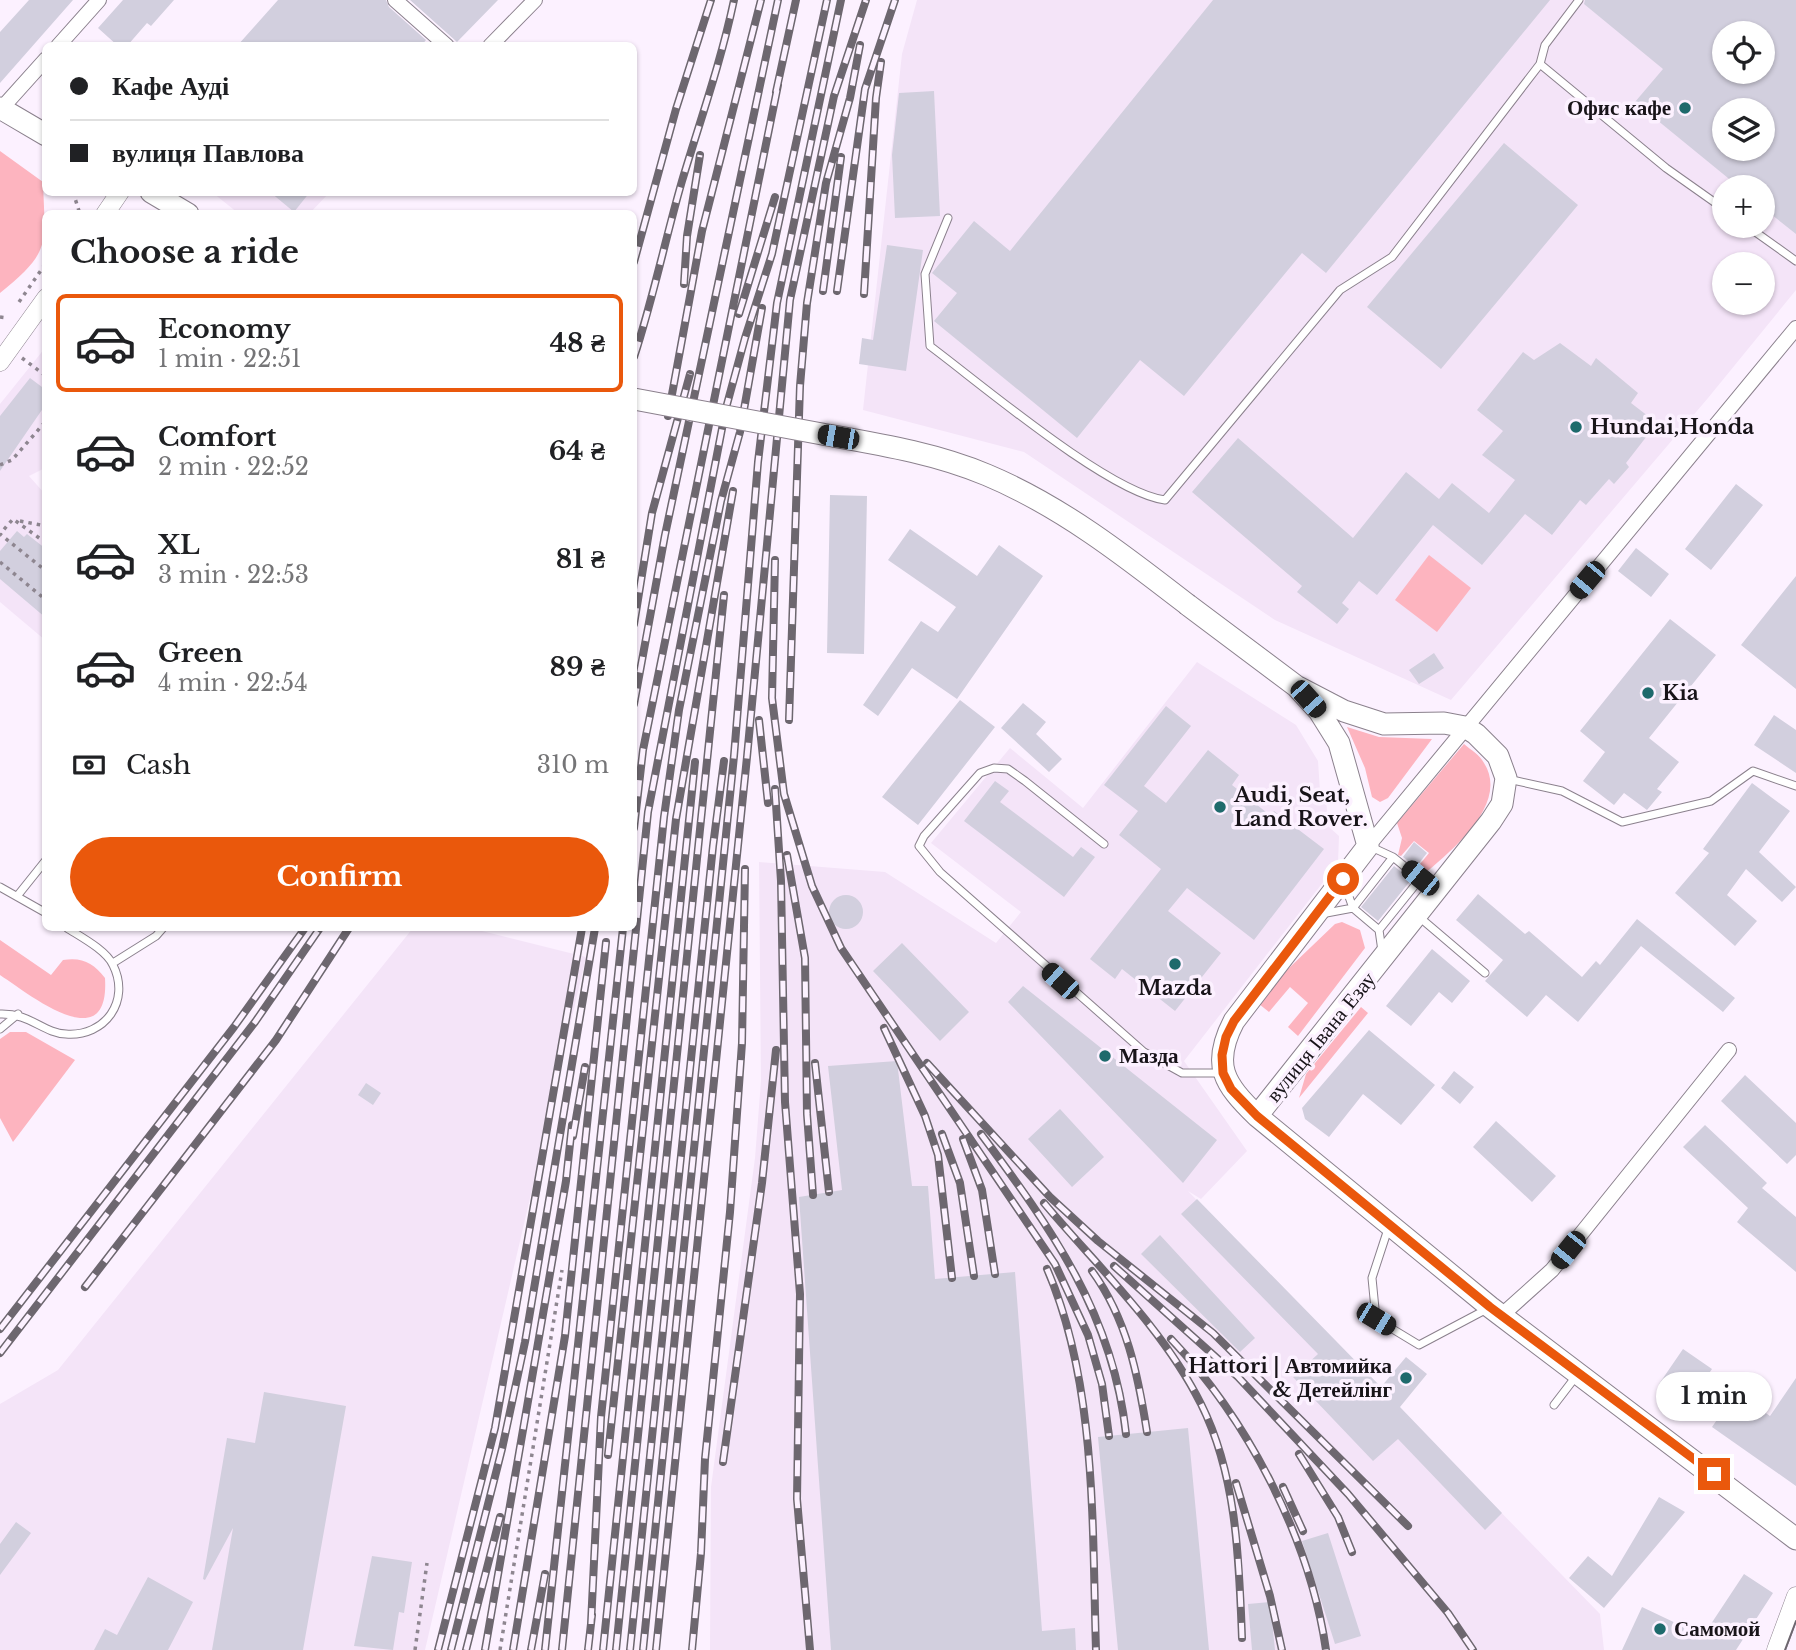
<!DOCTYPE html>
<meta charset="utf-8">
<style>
:root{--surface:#fff;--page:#f6f6f6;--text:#202124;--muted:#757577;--line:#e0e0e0;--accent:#ea580c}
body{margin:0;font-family:"Libre Baskerville",serif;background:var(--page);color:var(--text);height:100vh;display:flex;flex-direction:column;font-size:26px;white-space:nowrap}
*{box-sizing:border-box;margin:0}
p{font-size:23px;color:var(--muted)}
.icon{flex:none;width:38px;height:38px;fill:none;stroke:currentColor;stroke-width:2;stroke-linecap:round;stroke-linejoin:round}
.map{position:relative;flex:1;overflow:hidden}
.drawer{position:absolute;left:42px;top:210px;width:595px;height:721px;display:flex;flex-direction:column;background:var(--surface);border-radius:10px;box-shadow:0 2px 5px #0004}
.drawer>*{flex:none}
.top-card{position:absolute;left:42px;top:42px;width:595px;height:154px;border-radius:10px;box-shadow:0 2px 5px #0004;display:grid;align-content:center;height:154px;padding:0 28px;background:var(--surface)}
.fabs{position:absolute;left:1712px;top:21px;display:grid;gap:14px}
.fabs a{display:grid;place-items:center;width:63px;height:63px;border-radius:50%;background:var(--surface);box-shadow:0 2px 5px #0004;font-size:35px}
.end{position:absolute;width:32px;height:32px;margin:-16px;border:9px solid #ea580c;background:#fff;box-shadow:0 0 0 4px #fff}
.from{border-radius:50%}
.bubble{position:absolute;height:49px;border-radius:24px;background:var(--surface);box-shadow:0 2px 5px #0004;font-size:23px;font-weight:800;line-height:49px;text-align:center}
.car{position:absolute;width:21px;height:42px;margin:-21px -10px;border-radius:9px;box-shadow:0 0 5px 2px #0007;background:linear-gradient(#222 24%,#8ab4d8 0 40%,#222 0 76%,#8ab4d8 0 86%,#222 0)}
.top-card b{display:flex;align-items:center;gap:24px;height:66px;font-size:26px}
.top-card b+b{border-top:2px solid var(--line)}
.top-card i{width:18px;height:18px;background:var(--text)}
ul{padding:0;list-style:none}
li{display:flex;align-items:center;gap:21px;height:98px;margin:0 14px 10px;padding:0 14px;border:4px solid transparent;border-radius:10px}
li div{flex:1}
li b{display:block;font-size:26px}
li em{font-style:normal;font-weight:800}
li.selected{border-color:var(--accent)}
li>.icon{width:63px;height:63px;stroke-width:1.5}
h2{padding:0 28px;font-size:32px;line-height:84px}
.pay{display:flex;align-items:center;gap:18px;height:77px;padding:0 28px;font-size:26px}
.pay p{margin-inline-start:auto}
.cta{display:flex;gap:14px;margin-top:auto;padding:14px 28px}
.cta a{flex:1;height:80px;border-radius:42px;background:var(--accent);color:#fff;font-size:28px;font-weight:800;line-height:80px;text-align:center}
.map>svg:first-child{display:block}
</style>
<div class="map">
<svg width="1796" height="1650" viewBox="0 0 1796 1650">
<rect width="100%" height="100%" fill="#fcf1ff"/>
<path fill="#f4e4f8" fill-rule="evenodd" d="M 917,0 L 1796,0 L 1796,290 L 1708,398 L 1451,700 L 1275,620 L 1024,452 L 863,410 L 902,54 ZM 1724,33 L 1762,33 L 1762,72 L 1724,72 ZM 1724,110 L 1762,110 L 1762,149 L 1724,149 ZM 1724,187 L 1762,187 L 1762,226 L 1724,226 ZM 1724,264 L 1762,264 L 1762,303 L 1724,303 Z
M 213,193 L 329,193 L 309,214 L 238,213 Z
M 45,348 L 45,468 L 29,476 L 45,494 L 45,640 L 0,602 L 0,404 Z
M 1197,662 L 1296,725 L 1318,761 L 1320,791 L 1326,797 L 1328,826 L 1339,836 L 1338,863 L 1184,1061 L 1247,1151 L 1201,1199 L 1188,1191 L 1600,1614 L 1604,1650 L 710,1650 L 711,1487 L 755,1158 L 761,1081 L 759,862 L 885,872 L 996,943 L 1021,912 L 931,843 L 1010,748 L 1083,808 Z
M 413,928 L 470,928 L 586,957 L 425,1650 L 0,1650 L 0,1404 L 58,1370 Z"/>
<path fill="#fdb4bf" d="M 0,151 L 43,182 C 45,245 52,251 0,293 Z
M 1429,555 L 1471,588 L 1437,632 L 1395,600 Z
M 1347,727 L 1379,737 L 1432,739 L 1388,798 L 1380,802 L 1372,797 L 1365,768 Z
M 1464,744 C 1471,750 1480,755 1484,763 C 1510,804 1451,851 1423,875 L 1416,869 L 1429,853 L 1414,841 L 1401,856 L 1398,855 L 1402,838 L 1397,823 Z
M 1342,922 L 1360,930 L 1365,948 L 1298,1036 L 1288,1027 L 1308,1003 L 1290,987 L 1269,1012 L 1259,1004 L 1288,969 L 1335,924 Z
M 0,940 L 51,975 L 63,960 C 83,957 93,963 105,978 C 110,1060 29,994 0,975 Z
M 1361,1007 L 1368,1013 L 1299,1098 L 1306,1074 Z
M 10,1032 L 26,1032 L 75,1060 L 13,1142 L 0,1118 L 0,1039 Z"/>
<path fill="#d2cfde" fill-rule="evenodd" d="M 29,0 L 73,0 L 0,83 L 0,32 Z
M 123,0 L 174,0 L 151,26 L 147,23 L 127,46 L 118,46 L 98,28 Z
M 278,0 L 386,0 L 389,7 L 426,40 L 421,46 L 237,46 Z
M 410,0 L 498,0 L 457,42 Z
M 1213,0 L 1550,0 L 1326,273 L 1302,253 L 1184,396 L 1140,360 L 1077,438 L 934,321 L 957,293 L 932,273 L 974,221 L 1010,251 Z
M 1585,0 L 1796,0 L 1796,234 L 1762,207 L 1762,187 L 1739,187 L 1635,102 L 1663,69 L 1584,4 ZM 1724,33 L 1762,33 L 1762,72 L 1724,72 ZM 1724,110 L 1762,110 L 1762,149 L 1724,149 Z
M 934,91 L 940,216 L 895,218 L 892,155 L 899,93 Z
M 1504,143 L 1578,205 L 1441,369 L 1367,307 Z
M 270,192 L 310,192 L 294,212 Z
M 887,245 L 923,250 L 906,371 L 859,364 L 862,338 L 873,340 Z
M 1560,343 L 1591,366 L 1596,358 L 1638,393 L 1631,403 L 1657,423 L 1626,463 L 1629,467 L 1614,484 L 1609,479 L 1586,505 L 1580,500 L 1552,535 L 1525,514 L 1482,565 L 1433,525 L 1377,595 L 1359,581 L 1342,603 L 1349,609 L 1337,624 L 1297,592 L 1302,586 L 1192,492 L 1238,438 L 1353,538 L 1406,472 L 1439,499 L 1452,483 L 1489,513 L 1515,480 L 1482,455 L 1503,431 L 1477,410 L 1523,352 L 1534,360 Z
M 30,378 L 46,390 L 46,404 L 0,471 L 0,416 Z
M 1736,484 L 1763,505 L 1711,570 L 1685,549 Z
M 830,495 L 867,496 L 864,654 L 827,653 Z
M 910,529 L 977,576 L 999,545 L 1043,576 L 957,699 L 912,668 L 878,716 L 863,705 L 921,621 L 938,632 L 956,607 L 888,560 Z
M 17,531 L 24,537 L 27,534 L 46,549 L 46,618 L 0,579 L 0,551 Z
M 1636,548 L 1669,574 L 1651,597 L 1618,571 Z
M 1796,576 L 1796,689 L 1741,645 Z
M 1670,619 L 1716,655 L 1649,738 L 1679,762 L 1657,789 L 1662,792 L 1647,810 L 1624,793 L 1614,805 L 1583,781 L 1605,752 L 1580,731 Z
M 1434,653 L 1444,668 L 1419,684 L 1409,670 Z
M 960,700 L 995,727 L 918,825 L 882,797 Z
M 1023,703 L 1046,722 L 1036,734 L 1062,759 L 1049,772 L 1001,728 Z
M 1166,706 L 1191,726 L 1144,786 L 1166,803 L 1208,750 L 1239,775 L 1232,785 L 1271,816 L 1274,811 L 1324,849 L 1254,940 L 1187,888 L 1168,911 L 1221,953 L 1175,1011 L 1122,969 L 1115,979 L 1090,959 L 1161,869 L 1119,835 L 1138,811 L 1104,785 Z
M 1774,715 L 1796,730 L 1796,773 L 1754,745 Z
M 995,781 L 1009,791 L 1000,802 L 1073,857 L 1081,847 L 1095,857 L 1064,897 L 964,821 Z
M 1752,783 L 1790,811 L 1759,852 L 1796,887 L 1782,902 L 1746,869 L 1727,895 L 1757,921 L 1735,946 L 1675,893 L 1709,853 L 1703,849 Z
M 1414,842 L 1427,853 L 1416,867 L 1403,857 Z
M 1394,866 L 1411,880 L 1378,921 L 1361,907 Z
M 1478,894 L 1525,934 L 1529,931 L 1582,977 L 1596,961 L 1600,965 L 1637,919 L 1735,998 L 1723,1012 L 1641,946 L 1578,1022 L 1546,995 L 1527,1017 L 1485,981 L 1503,960 L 1456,920 Z
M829 912a17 17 0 1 1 34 0a17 17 0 1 1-34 0Z
M 902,943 L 969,1012 L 940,1041 L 873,971 Z
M 1432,949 L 1470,981 L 1452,1003 L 1439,992 L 1411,1026 L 1386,1006 Z
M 1023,986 L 1217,1140 L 1183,1183 L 1008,1002 Z
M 1369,1030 L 1435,1085 L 1401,1125 L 1363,1094 L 1329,1137 L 1305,1119 L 1302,1108 Z
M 897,1061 L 912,1186 L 928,1186 L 935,1279 L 1015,1272 L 1042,1631 L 1075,1628 L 1076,1650 L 831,1650 L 799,1197 L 842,1190 L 828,1066 Z
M 1454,1071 L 1474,1087 L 1460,1104 L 1441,1088 Z
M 1745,1075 L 1796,1123 L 1796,1155 L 1787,1164 L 1721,1101 Z
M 366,1083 L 381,1093 L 373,1105 L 358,1095 Z
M 1060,1109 L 1104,1157 L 1072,1187 L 1028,1139 Z
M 1496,1121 L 1556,1176 L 1532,1202 L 1473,1147 Z
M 1705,1125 L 1767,1183 L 1762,1188 L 1796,1217 L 1796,1272 L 1737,1222 L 1748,1208 L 1683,1147 Z
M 1197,1199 L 1381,1387 L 1406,1357 L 1427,1374 L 1400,1407 L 1502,1513 L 1485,1530 L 1398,1439 L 1373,1461 L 1293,1377 L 1318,1354 L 1181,1214 Z
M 1160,1235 L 1255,1338 L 1240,1352 L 1141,1254 Z
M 1683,1349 L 1712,1369 L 1688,1404 L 1659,1384 Z
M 1796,1378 L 1796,1486 L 1712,1427 L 1736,1392 L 1770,1416 Z
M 264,1392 L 346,1406 L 303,1650 L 212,1650 L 233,1528 L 205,1580 L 203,1579 L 227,1438 L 255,1443 Z
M 1188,1428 L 1209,1650 L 1118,1650 L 1098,1437 Z
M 1659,1497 L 1685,1512 L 1604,1608 L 1569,1578 L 1588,1556 L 1612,1576 Z
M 16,1522 L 31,1533 L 0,1575 L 0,1544 Z
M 1328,1533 L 1361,1636 L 1335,1644 L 1302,1541 Z
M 372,1556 L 412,1562 L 404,1613 L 399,1612 L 393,1650 L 354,1646 Z
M 1744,1574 L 1773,1593 L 1736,1650 L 1622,1650 L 1642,1607 L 1703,1636 Z
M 148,1577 L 193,1602 L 168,1650 L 94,1650 L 105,1629 L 117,1635 Z
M 1270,1602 L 1275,1650 L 1252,1650 L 1248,1604 Z"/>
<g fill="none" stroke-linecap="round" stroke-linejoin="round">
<g stroke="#8b818d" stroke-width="9">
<path id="service" d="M 1540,64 L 1545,45 L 1579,0
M 948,218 L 925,274 L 930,346 C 981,384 1109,493 1165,500 L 1340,290 L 1392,257 L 1540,64 L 1666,168 L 1724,209
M 1747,226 L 1796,261
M 1508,779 L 1562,791 L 1622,822 L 1711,801 L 1753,771 L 1796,786
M 1104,844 L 1025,781 L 1008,769 L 994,768 L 980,773 L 924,836 L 919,846 L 940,872 L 1144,1052 L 1182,1073 L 1223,1073
M 1369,846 L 1393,857
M 0,887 L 46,913
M 18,895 L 46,860
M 1321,914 L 1353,908 L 1393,857 L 1420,879 L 1379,930 L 1353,908 L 1344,883
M 1418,916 L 1485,973
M 1379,930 L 1382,951
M 113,963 L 156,936 L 163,928
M 0,1014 C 30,1013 43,1033 66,1034 C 105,1037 131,1001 113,965 C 106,950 81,937 67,928
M 0,1029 L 18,1014
M 1388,1229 L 1372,1278 L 1376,1319 L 1419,1345 L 1487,1309
M 1554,1405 L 1577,1375"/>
</g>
<g stroke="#8b818d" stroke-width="16">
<path id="minor" d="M 395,0 L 447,46
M 58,46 L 99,0
M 490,46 L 535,0
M 1,109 L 46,59
M 1368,846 L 1796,328
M 1502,1315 L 1552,1270 L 1729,1050"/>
</g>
<g stroke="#8b818d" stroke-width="19">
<path id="tertiary" d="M 105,214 L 120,192
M 0,362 L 46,298
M 1776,1650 L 1796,1596"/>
</g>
<g stroke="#8b818d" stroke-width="23">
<path id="secondary" d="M 0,108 L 46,135
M 151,192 L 188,214
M 1188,605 L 1296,686 L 1344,711 L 1384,724 L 1444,723 L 1465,727 L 1476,734 L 1498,756 L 1506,778 L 1502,804 L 1491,821 L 1257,1116
M 1296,686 L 1319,711 L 1339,743 L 1368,846 L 1234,1021 C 1211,1065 1224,1084 1257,1116 L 1490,1307 L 1796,1539"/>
</g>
<path stroke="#8e8690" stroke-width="3.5" stroke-dasharray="3.5 5" stroke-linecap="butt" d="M 73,192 L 80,214
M 19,302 L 46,263
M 0,317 L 8,318
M 22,358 L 46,376
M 0,465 L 12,460 L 46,421
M 20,521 L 46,526
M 46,543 L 13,519 L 0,534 L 46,571
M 0,562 L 46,600
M 415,1650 L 427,1563
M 500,1650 L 562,1270"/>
<use href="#service" stroke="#fff" stroke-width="7"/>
<use href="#minor" stroke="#fff" stroke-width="14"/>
<use href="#tertiary" stroke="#fff" stroke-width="18"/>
<use href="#secondary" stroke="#fff" stroke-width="21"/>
<path stroke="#6d676f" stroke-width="2" d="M 1785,1650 L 1796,1621"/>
<g stroke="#6d676f" stroke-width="8">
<path id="rail" d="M 776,92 L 796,0
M 634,262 L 676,109 L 711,0
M 684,284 L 687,236 L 700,155
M 823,291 L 841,157
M 837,291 L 865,89 L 895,0
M 864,294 L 876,98 L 881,62
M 739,314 L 775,197
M 634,357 C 653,299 665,240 682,181 C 700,121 721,62 734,0
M 668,416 L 702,231 L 761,0
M 775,560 L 772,698 L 784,794 L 812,886 L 841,948 L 1055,1264 L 1088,1335 L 1102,1384 L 1109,1436
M 634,624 L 652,513 L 690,374
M 634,704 L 665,535 L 778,0
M 759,720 L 768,803
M 789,720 L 800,386 L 807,303 L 826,183 L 850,98 L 860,45
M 775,789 L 781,881 L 785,1102 L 800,1294 L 797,1499 L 810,1650
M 634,828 L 643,750 L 778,85
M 787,855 L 805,958 L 807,1114 L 813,1195
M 884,1028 L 925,1116 L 938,1155 L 952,1278
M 815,1063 L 829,1192
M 927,1063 L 1050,1197 L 1098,1241 L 1213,1333 L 1408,1526
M 942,1134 L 960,1183 L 974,1276
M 981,1134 C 1051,1228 1113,1314 1126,1434
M 573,1136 L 585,1067
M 963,1139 L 982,1190 L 995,1274
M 1044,1203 C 1098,1267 1163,1328 1201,1404 C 1237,1476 1239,1560 1242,1638
M 1114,1266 L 1238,1377 L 1348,1494 L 1448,1613 L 1473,1650
M 1047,1269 C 1097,1384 1092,1526 1096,1650
M 1092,1271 C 1127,1319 1138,1375 1147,1432
M 85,1287 L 276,1040 L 349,928
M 0,1329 L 234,1027 L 305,928
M 1171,1339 C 1248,1420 1310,1539 1326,1650
M 0,1353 L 255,1022 L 320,928
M 1299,1454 L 1338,1517 L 1352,1552
M 608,1455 L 676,819 L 733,491
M 723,1462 L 762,1183 L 776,1050
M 1236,1483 L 1270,1596 L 1282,1650
M 1283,1487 L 1303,1531
M 591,1624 L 601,1417 L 664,817 L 679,710 L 721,501 L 740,432 L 762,308
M 438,1650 L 495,1428 L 582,928
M 451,1650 L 502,1449 L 525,1342 L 595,928
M 466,1650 L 500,1517
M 485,1650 L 566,1181 L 572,1125
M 513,1650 L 565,1336 L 606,942
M 531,1650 L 545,1574
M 545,1650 L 623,928
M 562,1650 L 648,812 L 726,408 L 745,338 L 772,254 L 827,0
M 588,1650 L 592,1615
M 603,1650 L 695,762
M 616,1650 L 724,595
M 630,1650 L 713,846 L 724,761
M 643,1650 L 734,756 L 758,462 L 777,303 L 841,0
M 656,1650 L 747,757 L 790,300 L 834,96 L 866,0
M 692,1650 L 701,1553 L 705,1459 L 730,1212 L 742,1043 L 745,869"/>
</g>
<use href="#rail" stroke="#fcf1ff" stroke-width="5" stroke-dasharray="16" stroke-linecap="butt"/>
<g stroke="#8b818d" stroke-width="23" stroke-linecap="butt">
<path id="secondary-bridge" d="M 634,399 C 696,411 759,422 822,434 C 878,444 935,453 987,475 C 1061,506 1125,556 1188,605"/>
</g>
<use href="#secondary-bridge" stroke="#fff" stroke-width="21"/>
</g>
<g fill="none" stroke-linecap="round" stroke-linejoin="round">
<path stroke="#ea580c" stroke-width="9" d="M 1343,879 L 1234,1021 L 1226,1037 L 1222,1055 L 1223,1073 L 1231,1089 L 1257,1116 L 1490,1307 L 1714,1474"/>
</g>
<g fill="#1e6a6c" stroke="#fcf1ff" stroke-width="2.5">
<circle cx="1685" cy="108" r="7"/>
<circle cx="1576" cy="427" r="7"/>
<circle cx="1648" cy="693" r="7"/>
<circle cx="1220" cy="807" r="7"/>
<circle cx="1175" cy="964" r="7"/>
<circle cx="1105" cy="1056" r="7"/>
<circle cx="1406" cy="1378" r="7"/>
<circle cx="1660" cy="1629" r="7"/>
</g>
<g text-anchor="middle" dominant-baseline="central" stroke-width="7" stroke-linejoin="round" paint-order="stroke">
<g font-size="21" font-weight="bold" fill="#181419" stroke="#fcf1ff" text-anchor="start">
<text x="1671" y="108" text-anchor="end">Офис кафе</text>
<text x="1590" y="427">Hundai,Honda</text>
<text x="1662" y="693">Kia</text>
<text x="1234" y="795">Audi, Seat,<tspan x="1234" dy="24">Land Rover.</tspan></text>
<text x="1175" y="988" text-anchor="middle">Mazda</text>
<text x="1119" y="1056">Мазда</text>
<text x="1392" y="1366" text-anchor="end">Hattori | Автомийка<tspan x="1392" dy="24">&amp; Детейлінг</tspan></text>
<text x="1674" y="1629">Самомой</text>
</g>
<g font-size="21" fill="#181419" stroke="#fcf1ff">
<text transform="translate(1321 1037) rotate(-51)">вулиця Івана Езау</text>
</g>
</g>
</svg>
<div class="fabs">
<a><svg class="icon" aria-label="locate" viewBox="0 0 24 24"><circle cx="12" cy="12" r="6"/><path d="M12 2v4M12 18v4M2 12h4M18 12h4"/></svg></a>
<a><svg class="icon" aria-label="layers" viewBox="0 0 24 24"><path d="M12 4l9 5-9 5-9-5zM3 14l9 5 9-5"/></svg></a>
<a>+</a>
<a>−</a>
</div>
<i class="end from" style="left:1343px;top:879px"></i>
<i class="end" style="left:1714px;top:1474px"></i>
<div class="bubble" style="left:1656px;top:1372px;width:116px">1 min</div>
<i class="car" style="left:838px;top:437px;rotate:280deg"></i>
<i class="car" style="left:1587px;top:580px;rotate:220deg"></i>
<i class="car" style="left:1308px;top:699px;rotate:138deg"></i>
<i class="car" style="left:1420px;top:878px;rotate:309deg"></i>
<i class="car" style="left:1060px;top:981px;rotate:312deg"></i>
<i class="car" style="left:1568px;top:1250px;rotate:219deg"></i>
<i class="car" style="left:1376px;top:1319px;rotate:121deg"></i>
<div class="top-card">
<b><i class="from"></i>Кафе Ауді</b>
<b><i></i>вулиця Павлова</b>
</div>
<section class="drawer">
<h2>Choose a ride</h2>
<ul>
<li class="selected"><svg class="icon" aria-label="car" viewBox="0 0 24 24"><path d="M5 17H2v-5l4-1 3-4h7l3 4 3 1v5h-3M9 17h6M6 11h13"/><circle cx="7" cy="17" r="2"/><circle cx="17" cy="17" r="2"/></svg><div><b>Economy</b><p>1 min · 22:51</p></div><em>48 ₴</em></li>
<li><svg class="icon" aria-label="car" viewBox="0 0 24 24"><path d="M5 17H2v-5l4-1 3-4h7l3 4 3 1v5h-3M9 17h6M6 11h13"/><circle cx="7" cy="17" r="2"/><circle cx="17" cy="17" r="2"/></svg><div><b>Comfort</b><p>2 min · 22:52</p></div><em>64 ₴</em></li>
<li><svg class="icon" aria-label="car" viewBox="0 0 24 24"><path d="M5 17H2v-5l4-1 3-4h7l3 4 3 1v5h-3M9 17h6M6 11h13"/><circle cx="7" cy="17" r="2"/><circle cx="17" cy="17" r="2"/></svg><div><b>XL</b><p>3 min · 22:53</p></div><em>81 ₴</em></li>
<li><svg class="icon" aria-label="car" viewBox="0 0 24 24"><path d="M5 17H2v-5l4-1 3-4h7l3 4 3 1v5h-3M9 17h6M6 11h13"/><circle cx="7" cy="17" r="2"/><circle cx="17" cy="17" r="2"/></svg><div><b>Green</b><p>4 min · 22:54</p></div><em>89 ₴</em></li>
</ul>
<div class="pay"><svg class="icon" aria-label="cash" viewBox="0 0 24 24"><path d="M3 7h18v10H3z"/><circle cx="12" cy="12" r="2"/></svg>Cash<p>310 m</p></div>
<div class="cta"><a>Confirm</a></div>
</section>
</div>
